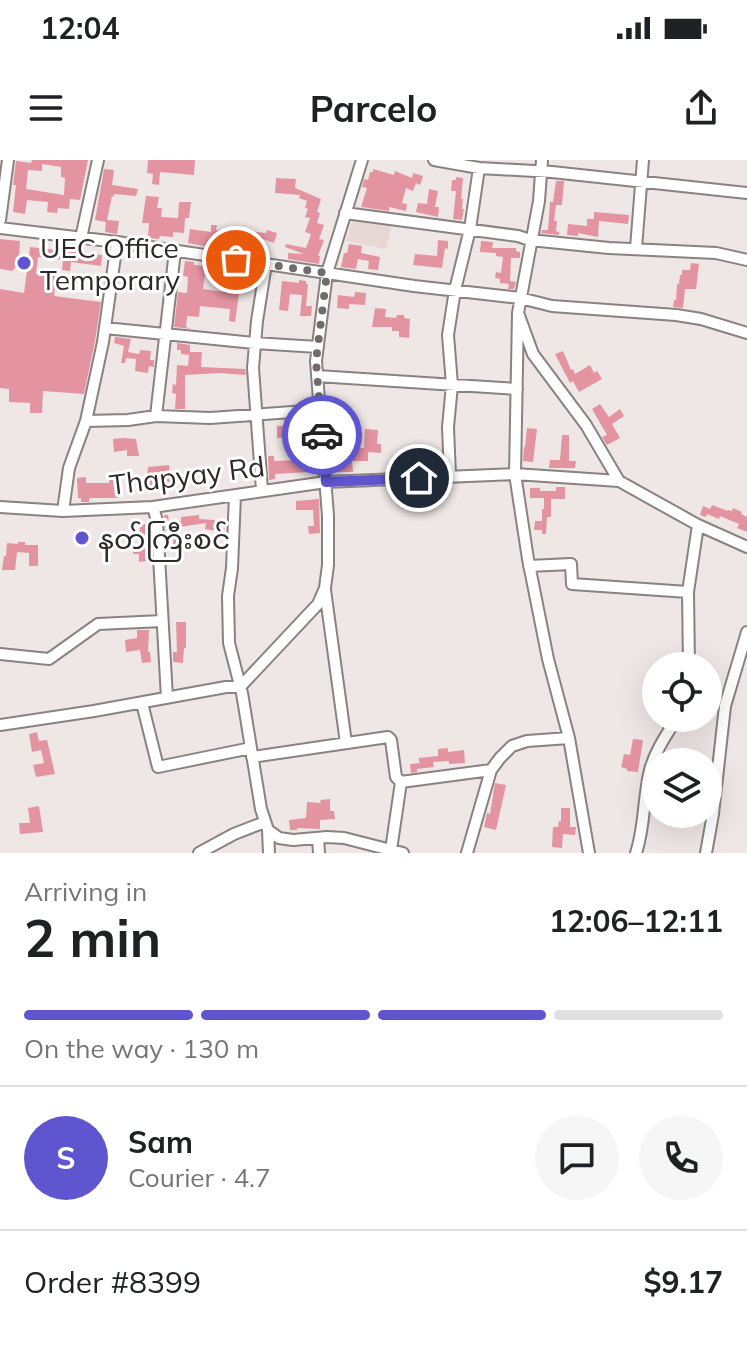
<!DOCTYPE html>
<meta charset="utf-8">
<style>
body{margin:0;font-family:Mulish,"Noto Sans Myanmar",sans-serif;background:#f6f6f6;color:#202124;height:100vh;display:flex;flex-direction:column;font-size:30px;white-space:nowrap}
*{box-sizing:border-box;margin:0}
p{font-size:26px;color:#757577}
.icon{flex:none;width:44px;height:44px;fill:none;stroke:currentColor;stroke-width:2;stroke-linecap:round;stroke-linejoin:round}
.map{position:relative;height:693px;overflow:hidden}
.panel{display:flex;flex-direction:column;background:#fff;flex:1}
.panel>*{flex:none}
.fabs{position:absolute;left:642px;top:492px;display:grid;gap:16px}
.fabs a{display:grid;place-items:center;width:80px;height:80px;border-radius:50%;background:#fff;box-shadow:0 8px 32px #0002;font-size:40px}
.pin{position:absolute;display:grid;place-items:center;width:68px;height:68px;color:#fff;margin:-34px;border:4px solid #fff;border-radius:50%;box-shadow:0 2px 8px #0007}
.courier{position:absolute;display:grid;place-items:center;width:80px;height:80px;margin:-40px;border:6px solid #5f55ce;border-radius:50%;background:#fff;color:#222;box-shadow:0 2px 10px #0007}
.summary em{font-style:normal;font-weight:700}
.summary div{display:flex;flex-direction:column-reverse}
.summary{display:flex;align-items:center;justify-content:space-between;height:136px;padding:0 24px}
h1{font-size:52px;font-weight:700;line-height:60px}
.bar{display:grid;grid-template-columns:repeat(4,1fr);gap:12px 8px;align-content:center;height:96px;padding:0 24px}
.bar i{height:10px;border-radius:6px;background:#e0e0e0}
.bar .selected{background:#5f55ce}
.bar p{grid-column:span 4}
.line{display:flex;align-items:center;gap:20px;padding:0 24px;border-top:2px solid #e0e0e0}
.line div{flex:1}
.round{display:grid;place-items:center;flex:none;width:84px;height:84px;border-radius:42px;background:#f6f6f6}
.status{display:flex;justify-content:space-between;align-items:center;height:56px;padding:0 40px;background:#fff;direction:ltr}
.status svg{height:22px;fill:currentColor}
header{display:flex;justify-content:space-between;align-items:center;height:104px;padding:0 24px;background:#fff;font-size:36px;font-weight:700}
.map>svg:first-child{display:block}
</style>
<div class="status"><b>12:04</b><svg viewBox="0 0 49 12"><path d="M0 12V9h3v3zM5 12V6h3v6zM10 12V3h3v9zM15 12V0h3v12zM26 1h20v11H26zM47 4h2v5h-2z"/></svg></div>
<header><svg class="icon" aria-label="menu" viewBox="0 0 24 24"><path d="M4 6h16M4 12h16M4 18h16"/></svg>Parcelo<svg class="icon" aria-label="share" viewBox="0 0 24 24"><path d="M12 15V3M7 8l5-5 5 5M5 13v7h14v-7"/></svg></header>
<div class="map">
<svg width="747" height="693" viewBox="0 0 747 693">
<rect width="100%" height="100%" fill="#efe7e6"/>
<path fill="#e8d8d5" d="M353,59L392,65L386,89L346,81Z"/>
<path fill="#e494a1" fill-rule="evenodd" d="M32,0H88L80,40L70,39L69,49L58,48L57,53L47,52L48,42L27,40L25,54L13,52L16,25H13L16,1L31,3ZM42,4L61,7V17L65,18L64,35L26,29L28,10L42,11Z
M148,0H195L194,15L160,12L159,25L152,24L153,14L147,13Z
M104,9L114,10L112,25L138,29L136,36L114,34V37L112,36L107,60L119,61L117,74L105,72L106,62L95,60Z
M373,9L394,15L395,11L412,18L413,13L423,16L420,25L416,23L413,31L406,28L402,43L407,44L406,51L389,47V51L361,47L367,28L362,27L364,19L368,20L370,12H373Z
M456,17L463,18L461,39H463L462,49H464L462,60L453,59L456,31H451L452,20H456Z
M276,18L296,19L295,28L321,39L317,52L320,53L317,63L324,65L319,79L324,80L318,96H320L319,104L288,99V93L304,94L285,87L286,84L306,88L311,74L305,72L310,58L305,57L308,49L305,48L307,41L299,38L300,35L275,33Z
M556,21H564L562,45H556L554,61H557L556,71L559,72V75L541,73L542,70H548L550,42H553Z
M429,29L438,31L435,47H439L438,57L416,52L418,43L427,44Z
M146,36L159,37L157,48H162L161,57L178,58L179,42H191L189,58H185L184,73L173,72V77L160,76L159,79L148,78L149,63H142Z
M594,52L629,55L628,64L599,61L598,77L578,73V76L567,75L568,64L587,66V59H594Z
M211,65H217L216,70L226,71L225,85L208,84V87L188,83L190,69L211,72Z
M267,70L277,73L274,83L257,77L256,91L269,92L268,96L248,93V86H246V71L266,73Z
M0,79L20,81L18,109L14,108L13,111L0,109Z
M438,80L448,81V89L445,88L442,108L413,105L415,94L437,96Z
M481,81L493,82L492,88H516V91L520,92V98H511L510,121L516,122L514,129H508L509,124L500,123V119L495,118L496,112L501,113L503,97L496,96V93L480,92Z
M349,84L362,86L361,93L380,97L378,110L368,109L369,101L358,99L356,109L341,107L344,93H347Z
M30,87L77,92V90H83L82,93L102,95L101,106L71,102L70,111L62,110L63,100L38,97L36,114L56,116L54,136L101,142L95,181L84,234L43,231L42,253H30V243L9,242V229L0,228V129L24,133Z
M185,101L194,102V105L206,106L203,129L239,134L235,162L229,161L230,149L200,146L199,157L187,156L186,167L192,169L174,167L178,132L187,133L188,117L183,116Z
M691,103L699,104L696,129H685L683,148L673,147L674,140H676L677,124H679L680,115H682V110H690Z
M299,120L306,121V124H308L306,146H312L311,156H300L302,135L290,134L288,151L279,150L282,121L299,123Z
M355,132L366,133L365,145L349,144V149L337,148L338,135L354,137Z
M375,148L386,149L385,157L396,158L397,155H404V158L410,159L409,178L399,177V171H392V167H372Z
M115,177L131,179L128,192L139,194L140,190L151,191L150,200H154V207L149,206L148,213L135,211L136,199L126,198L125,203H121L124,186L114,183Z
M177,183L190,185V192H202L201,207L245,209L246,215L220,213L185,215V249H175L176,234L172,233L173,224L176,225L177,205L188,206L189,195L181,194V190H177Z
M563,191L571,210L573,209L575,214L590,205L594,213L597,211L602,219L579,232L573,221L570,223L555,194Z
M600,244L609,257L620,249L624,256L612,264L620,278L607,285L602,277L607,275L592,249Z
M292,260V267H308V276L277,278V266H284V261Z
M527,268L537,269L533,302L523,301L524,286L525,287Z
M365,269L378,270L377,284H381V293L368,292V301H352L353,312H337L336,300H343V284H353V287L364,288Z
M562,275H569V301H576L575,308H549L550,300H560Z
M123,278L136,279L139,296H127V290L114,292L113,279Z
M302,287L314,288V297H309V312L275,314V319L269,320L268,296H274V301L302,300Z
M169,305L171,322L152,323V327L146,328L148,307Z
M86,317V323H109V320L115,319L118,338H89V342H81V338H78L77,318Z
M556,327H565V339H551V357H547L546,374H542V370H534L535,361H542V349H544V338H530V328H540V331H556Z
M319,339L320,373L309,374L308,366H314L313,350H296V341Z
M712,345L728,351V350L732,351L733,348L742,352L741,354L747,357V372L737,368L739,364L720,356L719,359L707,354L706,357L700,355L703,346L710,349Z
M164,355H168L169,362L181,361V357L199,355V359L215,360V362L225,363L224,372L205,369L206,363L179,367L178,385H173L174,372L166,371Z
M140,364H149L148,385H145L146,401L139,402V394H133V387H139Z
M18,382H25V385H38V406H29V393L17,392L15,410H2L4,396H6L7,383L18,384Z
M176,462H186V488H184L183,503L173,502V492H177Z
M137,470H149L148,492H150L151,502L142,503L140,490L126,492L125,480L137,478Z
M37,572L39,581L47,580L55,614L36,617L33,605L44,603L41,590L32,592L29,574Z
M633,579L643,580L638,612L627,611V609L621,607L624,594L630,595Z
M448,588V592L464,590L465,603L449,604V601L433,602L434,607L417,609V612L411,613L410,604L421,603L419,602V598L438,596V589Z
M495,623L506,625L496,670L484,667L487,653L490,654Z
M330,639V651H334L335,659L320,660V669L297,668V670H290L289,660L306,658L307,642L321,643L320,640Z
M39,646L43,672L20,674L19,663H30L28,648Z
M561,648H570V667H576L575,675L563,674L562,688L552,687L553,667H558L559,661H561Z"/>
<g fill="none" stroke-linecap="round" stroke-linejoin="round">
<defs>
<path id="minor" d="M434,0L479,8L552,12L747,33
M542,0L539,41L518,153L533,194L586,265L619,321
M345,53L518,76L530,80L609,88L716,93L747,100
M0,60L8,0
M0,68L117,82L414,126L520,138L552,146L676,155L701,159L747,173
M81,78L98,0
M636,88L643,0
M518,153L515,314L528,399L548,499L569,578L589,693
M105,168L254,183L318,187
M317,216L517,229
M156,256L175,91
M86,261L128,260L156,256L210,258L320,250
M450,316L448,267L452,225L448,175L455,130L470,69L479,8
M262,330L253,208L257,161L266,104
M235,335L232,408L228,436L229,483L242,533L261,649L268,670L279,678L293,680L327,677L344,678L403,693
M0,347L63,351L153,347L326,322L515,314L619,321L698,365L747,387
M153,347L157,361L167,538
M63,351L69,308L86,261L103,182L117,82
M529,406L571,404L572,424L688,432
M325,430L346,583
M0,494L49,499L98,464L162,461
M689,506L688,432L698,365
M142,543L158,607L251,588
M0,565L94,551L226,527H240L318,444L325,428L328,405V356L316,201L327,113L362,0
M252,597L388,577L391,580L396,617L401,622L391,690
M401,622L491,610
M268,670L269,693
M318,678L319,693
M199,693L234,674L265,662
M467,693L491,610L500,598L512,586L527,581L569,578
M636,693C645,666 643,638 650,610C655,591 667,574 677,558
M706,693L713,654L725,546L747,472"/>
</defs>
<use href="#minor" stroke="#898281" stroke-width="14"/>
<use href="#minor" stroke="#fff" stroke-width="10"/>
</g>
<g fill="none" stroke-linecap="round" stroke-linejoin="round">
<path stroke="#706c6a" stroke-width="8" stroke-dasharray="0 14.4" d="M236,100L327,113L316,201L322,275"/>
<path stroke="#5f55ce" stroke-width="10" d="M322,275L326,322L419,318"/>
</g>
<g fill="#5f55ce" stroke="#fff" stroke-width="3">
<circle cx="24" cy="103" r="8"/>
<circle cx="82" cy="378" r="8"/>
</g>
<g text-anchor="middle" dominant-baseline="central" stroke-width="6" stroke-linejoin="round" paint-order="stroke">
<g font-size="28" fill="#2c2928" stroke="#fff" text-anchor="start">
<text x="40" y="87">UEC Office<tspan x="40" dy="32">Temporary</tspan></text>
<text x="98" y="378">နတ်ကြီးစင်</text>
</g>
<g font-size="28" fill="#2c2928" stroke="#fff">
<text transform="translate(187 315) rotate(-7)">Thapyay Rd</text>
</g>
</g>
</svg>
<div class="fabs">
<a><svg class="icon" aria-label="locate" viewBox="0 0 24 24"><circle cx="12" cy="12" r="6"/><path d="M12 2v4M12 18v4M2 12h4M18 12h4"/></svg></a>
<a><svg class="icon" aria-label="layers" viewBox="0 0 24 24"><path d="M12 4l9 5-9 5-9-5zM3 14l9 5 9-5"/></svg></a>
</div>
<div class="pin" style="left:236px;top:100px;background:#ea580c"><svg class="icon" aria-label="bag" viewBox="0 0 24 24"><path d="M5 8h14l-1 12H6zM9 8a3 3 0 0 1 6 0"/></svg></div>
<div class="pin" style="left:419px;top:318px;background:#1f2937"><svg class="icon" aria-label="home" viewBox="0 0 24 24"><path d="M3 11l9-7 9 7M6 9v11h12V9"/></svg></div>
<div class="courier" style="left:322px;top:275px"><svg class="icon" aria-label="car" viewBox="0 0 24 24"><path d="M5 17H2v-5l4-1 3-4h7l3 4 3 1v5h-3M9 17h6M6 11h13"/><circle cx="7" cy="17" r="2"/><circle cx="17" cy="17" r="2"/></svg></div>
</div>
<section class="panel">
<div class="summary"><div><h1>2 min</h1><p>Arriving in</p></div><em>12:06–12:11</em></div>
<div class="bar"><i class="selected"></i><i class="selected"></i><i class="selected"></i><i></i><p>On the way · 130 m</p></div>
<div class="line" style="height:144px"><b class="round" style="background:#5f55ce;color:#fff">S</b><div><b>Sam</b><p>Courier · 4.7</p></div><a class="round"><svg class="icon" aria-label="chat" viewBox="0 0 24 24"><path d="M4 5h16v11H9l-5 4z"/></svg></a><a class="round"><svg class="icon" aria-label="phone" viewBox="0 0 24 24"><path d="M5 4h4l2 5-3 2q2 4 5 5l2-3 5 2v4C11 20 4 13 5 4z"/></svg></a></div>
<div class="line" style="height:104px"><div>Order #8399</div><b>$9.17</b></div>
</section>
